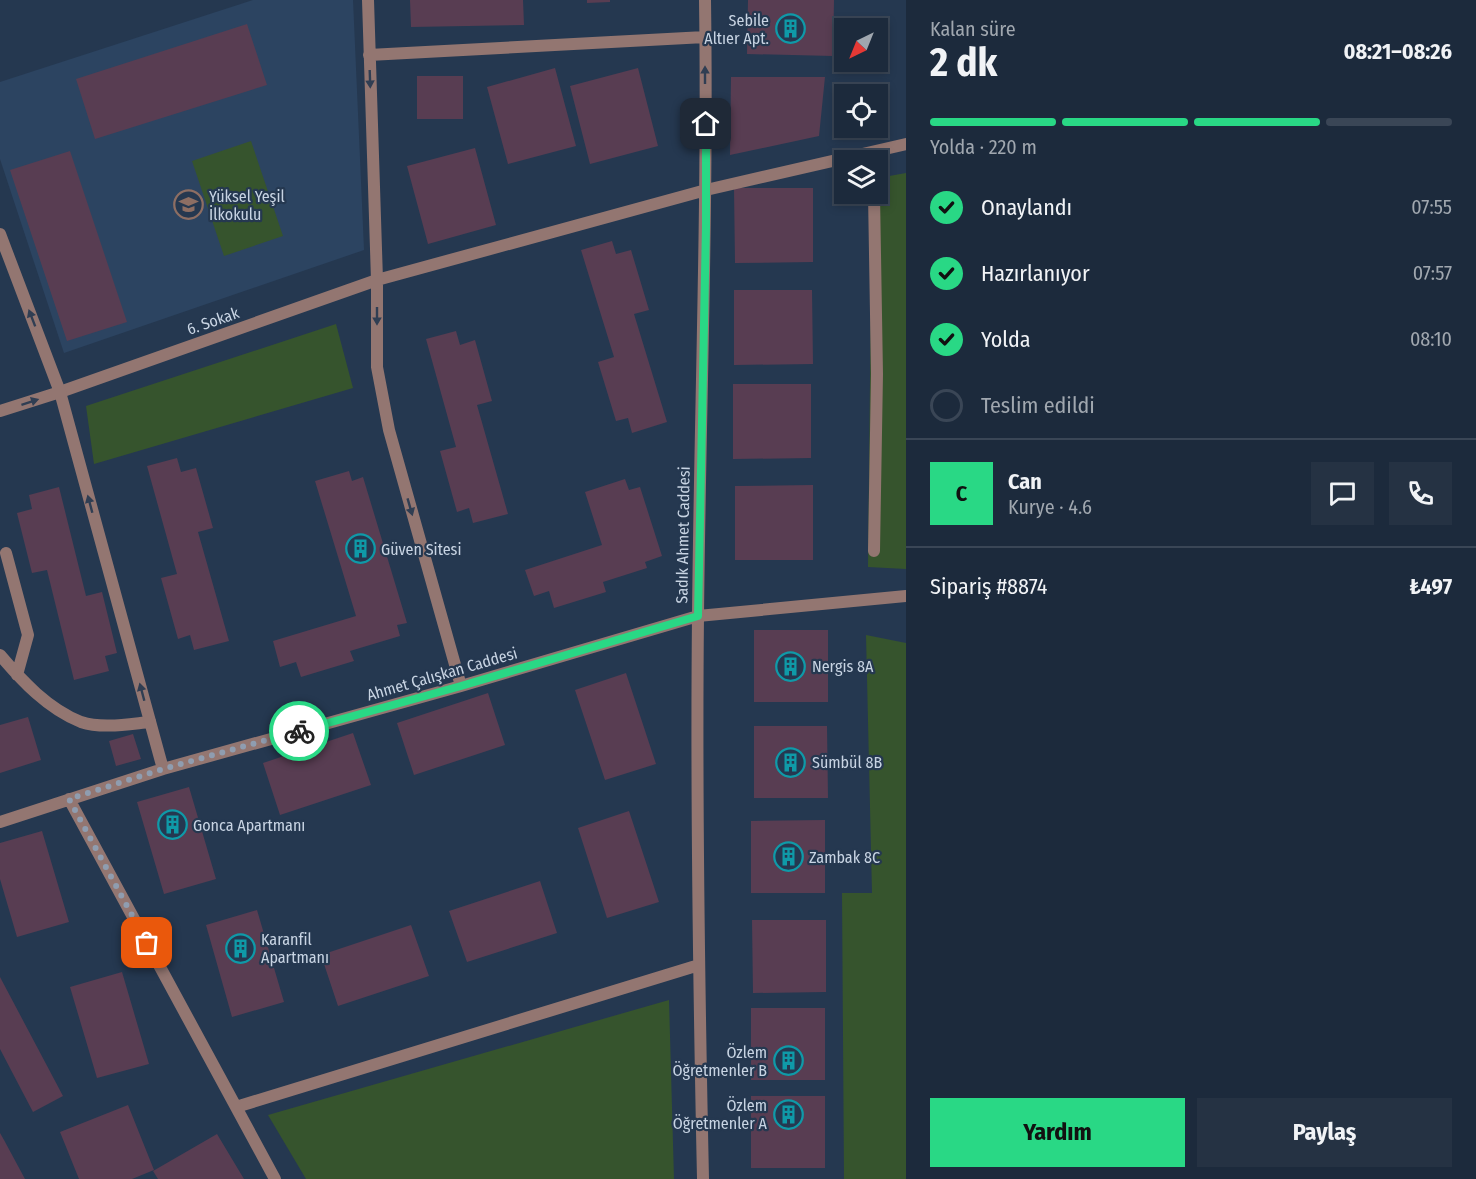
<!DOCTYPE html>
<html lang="tr">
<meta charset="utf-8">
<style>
body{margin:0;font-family:"Fira Sans Condensed",sans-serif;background:#253243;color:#f1f3f6;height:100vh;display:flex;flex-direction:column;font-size:22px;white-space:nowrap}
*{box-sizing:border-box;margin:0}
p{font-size:20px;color:#a0a7af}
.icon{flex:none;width:33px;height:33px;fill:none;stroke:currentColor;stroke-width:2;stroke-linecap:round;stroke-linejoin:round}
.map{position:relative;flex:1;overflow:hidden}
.side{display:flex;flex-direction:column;background:#1c2a3c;width:570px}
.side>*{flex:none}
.needle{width:39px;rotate:223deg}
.tools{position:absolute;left:834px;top:18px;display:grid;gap:12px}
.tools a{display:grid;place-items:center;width:54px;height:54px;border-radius:0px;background:#1c2a3c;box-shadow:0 3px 9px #0003,0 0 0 2px #3a4656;font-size:30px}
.pin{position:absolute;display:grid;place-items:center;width:51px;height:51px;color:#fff;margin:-26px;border-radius:12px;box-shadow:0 3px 9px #0006}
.courier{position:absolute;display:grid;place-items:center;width:60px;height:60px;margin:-30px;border:4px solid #29d885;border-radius:50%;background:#fff;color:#222;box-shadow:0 2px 8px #0007}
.headline em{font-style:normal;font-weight:700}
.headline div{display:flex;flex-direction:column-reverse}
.headline{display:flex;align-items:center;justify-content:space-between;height:102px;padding:0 24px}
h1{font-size:39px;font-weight:700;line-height:45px}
.bar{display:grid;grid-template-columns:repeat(4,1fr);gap:9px 6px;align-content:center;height:72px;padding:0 24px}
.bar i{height:8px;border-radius:4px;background:#3a4656}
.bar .current{background:#29d885}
.bar p{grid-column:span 4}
.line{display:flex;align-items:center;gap:15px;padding:0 24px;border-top:2px solid #3a4656}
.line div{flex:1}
.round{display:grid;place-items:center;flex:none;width:63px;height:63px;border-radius:0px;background:#253243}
ol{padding:0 24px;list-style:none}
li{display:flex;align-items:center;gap:18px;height:66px}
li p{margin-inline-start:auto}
li .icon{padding:6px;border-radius:50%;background:#29d885;color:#111;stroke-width:4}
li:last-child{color:#a0a7af}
li i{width:33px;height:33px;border:3px solid #3a4656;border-radius:50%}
.button{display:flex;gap:12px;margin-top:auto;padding:12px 24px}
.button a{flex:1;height:69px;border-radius:0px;background:#29d885;color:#111;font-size:24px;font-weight:700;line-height:69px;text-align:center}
.button a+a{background:#253243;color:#f1f3f6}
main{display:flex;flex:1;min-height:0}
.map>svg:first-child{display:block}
</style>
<main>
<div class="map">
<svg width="906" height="1179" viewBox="0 0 906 1179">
<rect width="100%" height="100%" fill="#253850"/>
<path fill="#2c4461" d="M253,0H353L364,250L64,353L0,159V82Z"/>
<path fill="#36542d" d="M251,141L283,236L224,256L192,161Z
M906,173V569L868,567L872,194H878V178Z
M336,324L353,388L94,464L86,406Z
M866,635L906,643V1179H844L842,893H872Z
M669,1000L674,1179H306L268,1115Z"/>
<path fill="#583d52" d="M410,0H523L524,25L411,27Z
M587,0H610V2L587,3Z
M748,0H834L833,56L747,54Z
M247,24L267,85L95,139L76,79Z
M555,68L576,146L508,164L487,87Z
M638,68L658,146L590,164L570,86Z
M417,76H463V119H417Z
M731,77H825L819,136L730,155Z
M475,148L496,225L428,244L407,166Z
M70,151L127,322L67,341L10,170Z
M734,188H813V262L735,263Z
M612,241L616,254L631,250L649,310L634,314L667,422L632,433L628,418L616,421L598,362L614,357L581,250Z
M734,290H812L813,364L734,365Z
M456,331L460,345L475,340L492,401L477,405L508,514L473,523L469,508L457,512L440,451L456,447L426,339Z
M733,384H811V458L733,459Z
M177,458L181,472L196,468L213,528L198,532L229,641L194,650L190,635L178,639L161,578L177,574L147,466Z
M349,471L352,481L363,477L407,623L397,625L400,636L350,651L354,661L301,677L296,662L280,667L273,641L356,616L315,481Z
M625,479L629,490L640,487L662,556L645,562L647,568L603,582L606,592L554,608L549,591L534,596L525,570L602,545L585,492Z
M813,485V560H735V486Z
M59,487L86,596L102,592L117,653L105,656L109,671L74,680L47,570L32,573L17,513L32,509L29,495Z
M754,630H828V702H754Z
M626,673L656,764L605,780L575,690Z
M488,693L505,745L414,775L397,723Z
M28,717L41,760L0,773V725Z
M754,726H827L828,798H754Z
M353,733L371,785L280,815L263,763Z
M133,734L141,759L116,766L109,741Z
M189,787L216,879L164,894L137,802Z
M629,811L659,902L607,918L578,828Z
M825,820V893H751V821Z
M42,831L69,922L17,937L0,879V843Z
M540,881L557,933L467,962L449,911Z
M257,910L284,1002L232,1017L206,925Z
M752,920H826V992L753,993Z
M411,925L429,976L338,1006L321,955Z
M122,972L149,1064L97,1078L70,987Z
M0,977L63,1096L33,1112L0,1049Z
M751,1008H825V1080H751Z
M751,1096H825V1168H751Z
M128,1105L154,1170L132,1179H79L60,1132Z
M0,1133L4,1140L25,1179H0Z
M217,1134L244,1179H158L153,1171Z"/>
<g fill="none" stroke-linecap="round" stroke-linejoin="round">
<path stroke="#937671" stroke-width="12" d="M874,551L877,374L874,194
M6,553L28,635L17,675
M0,655C22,681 48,709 81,722C102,729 129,724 150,722"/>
<path stroke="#937671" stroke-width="12" d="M60,392L377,280"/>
<path stroke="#937671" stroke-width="12" d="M368,0L377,280V367L389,430L461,686
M369,55L705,37
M0,234L60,392L163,769
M377,280L706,190L906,144
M0,411L60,392
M69,799L275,1179
M0,822L163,769L461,686L698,616L906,596
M236,1107L699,965
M703,1179C699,991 696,804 698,616C700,411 708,206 705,0"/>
</g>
<defs><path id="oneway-solid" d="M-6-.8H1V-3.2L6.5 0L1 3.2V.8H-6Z" transform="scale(1.5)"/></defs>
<g fill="#303e53">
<use href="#oneway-solid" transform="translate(705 75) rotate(-90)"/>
<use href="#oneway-solid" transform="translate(370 79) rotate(88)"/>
<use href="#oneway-solid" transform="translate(377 316) rotate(90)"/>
<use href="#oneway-solid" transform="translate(32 318) rotate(-111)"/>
<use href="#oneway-solid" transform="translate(30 402) rotate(-18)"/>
<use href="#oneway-solid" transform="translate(90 504) rotate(-105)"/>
<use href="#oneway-solid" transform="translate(410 507) rotate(74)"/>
<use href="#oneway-solid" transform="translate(142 692) rotate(-105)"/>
</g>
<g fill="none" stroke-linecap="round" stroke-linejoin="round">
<path stroke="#8f9db0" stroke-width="6" stroke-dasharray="0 10.8" d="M147,943L69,799L163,769L299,731"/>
<path stroke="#29d885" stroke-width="8" d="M299,731L461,686L698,616L706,227V124"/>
</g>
<defs>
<symbol id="building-ring" viewBox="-11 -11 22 22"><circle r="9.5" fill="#253850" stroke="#0f9aa8" stroke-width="1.5"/><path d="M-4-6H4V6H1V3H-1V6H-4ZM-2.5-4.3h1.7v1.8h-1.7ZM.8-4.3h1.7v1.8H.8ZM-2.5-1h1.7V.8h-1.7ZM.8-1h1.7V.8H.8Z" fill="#0f9aa8"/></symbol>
<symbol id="school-ring" viewBox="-11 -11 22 22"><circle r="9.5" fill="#253850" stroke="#8d6e63" stroke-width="1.5"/><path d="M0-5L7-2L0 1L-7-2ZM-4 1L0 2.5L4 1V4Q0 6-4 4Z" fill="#8d6e63"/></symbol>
</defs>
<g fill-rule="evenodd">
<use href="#building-ring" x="774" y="12" width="33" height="33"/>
<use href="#school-ring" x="172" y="188" width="33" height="33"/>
<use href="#building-ring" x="344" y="532" width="33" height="33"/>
<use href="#building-ring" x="774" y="650" width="33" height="33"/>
<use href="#building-ring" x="774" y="746" width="33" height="33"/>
<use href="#building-ring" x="156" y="808" width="33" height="33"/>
<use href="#building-ring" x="772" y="840" width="33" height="33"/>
<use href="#building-ring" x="224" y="932" width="33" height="33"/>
<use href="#building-ring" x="772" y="1044" width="33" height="33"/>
<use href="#building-ring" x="772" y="1098" width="33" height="33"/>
</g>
<g text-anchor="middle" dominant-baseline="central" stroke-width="4.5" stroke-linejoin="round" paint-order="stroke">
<g font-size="16" fill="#c8d4e3" stroke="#253850" text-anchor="start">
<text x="769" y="20" text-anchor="end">Sebile<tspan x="769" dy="18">Altıer Apt.</tspan></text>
<text x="209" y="196">Yüksel Yeşil<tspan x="209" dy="18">İlkokulu</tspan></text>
<text x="381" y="549">Güven Sitesi</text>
<text x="812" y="666">Nergis 8A</text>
<text x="812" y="762">Sümbül 8B</text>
<text x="193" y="825">Gonca Apartmanı</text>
<text x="809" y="857">Zambak 8C</text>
<text x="261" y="939">Karanfil<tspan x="261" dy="18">Apartmanı</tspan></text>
<text x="767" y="1052" text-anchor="end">Özlem<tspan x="767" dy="18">Öğretmenler B</tspan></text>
<text x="767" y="1105" text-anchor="end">Özlem<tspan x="767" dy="18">Öğretmenler A</tspan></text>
</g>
<g font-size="16" fill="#c8d4e3" stroke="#253850">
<text transform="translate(213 321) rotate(-19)">6. Sokak</text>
<text transform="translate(683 535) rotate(-89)">Sadık Ahmet Caddesi</text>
<text transform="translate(442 674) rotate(-16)">Ahmet Çalışkan Caddesi</text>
</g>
</g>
</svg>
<div class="tools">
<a><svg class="needle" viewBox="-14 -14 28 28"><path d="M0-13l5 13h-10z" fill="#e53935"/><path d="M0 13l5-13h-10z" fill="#a0a7af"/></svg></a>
<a><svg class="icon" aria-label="locate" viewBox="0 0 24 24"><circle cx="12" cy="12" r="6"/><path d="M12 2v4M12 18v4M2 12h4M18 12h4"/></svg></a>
<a><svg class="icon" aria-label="layers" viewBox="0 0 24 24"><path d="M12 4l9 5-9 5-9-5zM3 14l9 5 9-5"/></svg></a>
</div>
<div class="pin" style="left:147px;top:943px;background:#ea580c"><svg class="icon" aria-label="bag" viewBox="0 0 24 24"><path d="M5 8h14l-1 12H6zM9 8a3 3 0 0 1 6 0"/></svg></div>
<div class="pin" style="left:706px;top:124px;background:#1f2937"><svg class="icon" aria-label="home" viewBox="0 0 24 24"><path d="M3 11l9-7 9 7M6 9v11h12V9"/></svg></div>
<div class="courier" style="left:299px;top:731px"><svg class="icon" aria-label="bike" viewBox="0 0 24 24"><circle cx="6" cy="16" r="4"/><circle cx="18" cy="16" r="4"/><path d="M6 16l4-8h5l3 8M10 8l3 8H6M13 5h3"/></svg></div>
</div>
<section class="side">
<div class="headline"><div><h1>2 dk</h1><p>Kalan süre</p></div><em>08:21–08:26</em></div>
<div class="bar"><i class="current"></i><i class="current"></i><i class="current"></i><i></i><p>Yolda · 220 m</p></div>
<ol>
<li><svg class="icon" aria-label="check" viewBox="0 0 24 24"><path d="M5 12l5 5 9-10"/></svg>Onaylandı<p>07:55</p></li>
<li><svg class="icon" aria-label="check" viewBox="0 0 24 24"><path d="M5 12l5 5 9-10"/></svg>Hazırlanıyor<p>07:57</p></li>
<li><svg class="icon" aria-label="check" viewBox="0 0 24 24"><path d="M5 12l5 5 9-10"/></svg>Yolda<p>08:10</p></li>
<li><i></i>Teslim edildi</li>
</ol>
<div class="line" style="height:108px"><b class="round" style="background:#29d885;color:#111">C</b><div><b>Can</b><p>Kurye · 4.6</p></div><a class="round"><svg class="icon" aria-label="chat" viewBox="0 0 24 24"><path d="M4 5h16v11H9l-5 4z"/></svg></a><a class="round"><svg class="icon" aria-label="phone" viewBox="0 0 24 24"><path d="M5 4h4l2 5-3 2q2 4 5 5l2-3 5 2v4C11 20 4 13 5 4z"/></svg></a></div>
<div class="line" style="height:78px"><div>Sipariş #8874</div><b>₺497</b></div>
<div class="button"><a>Yardım</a><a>Paylaş</a></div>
</section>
</main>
